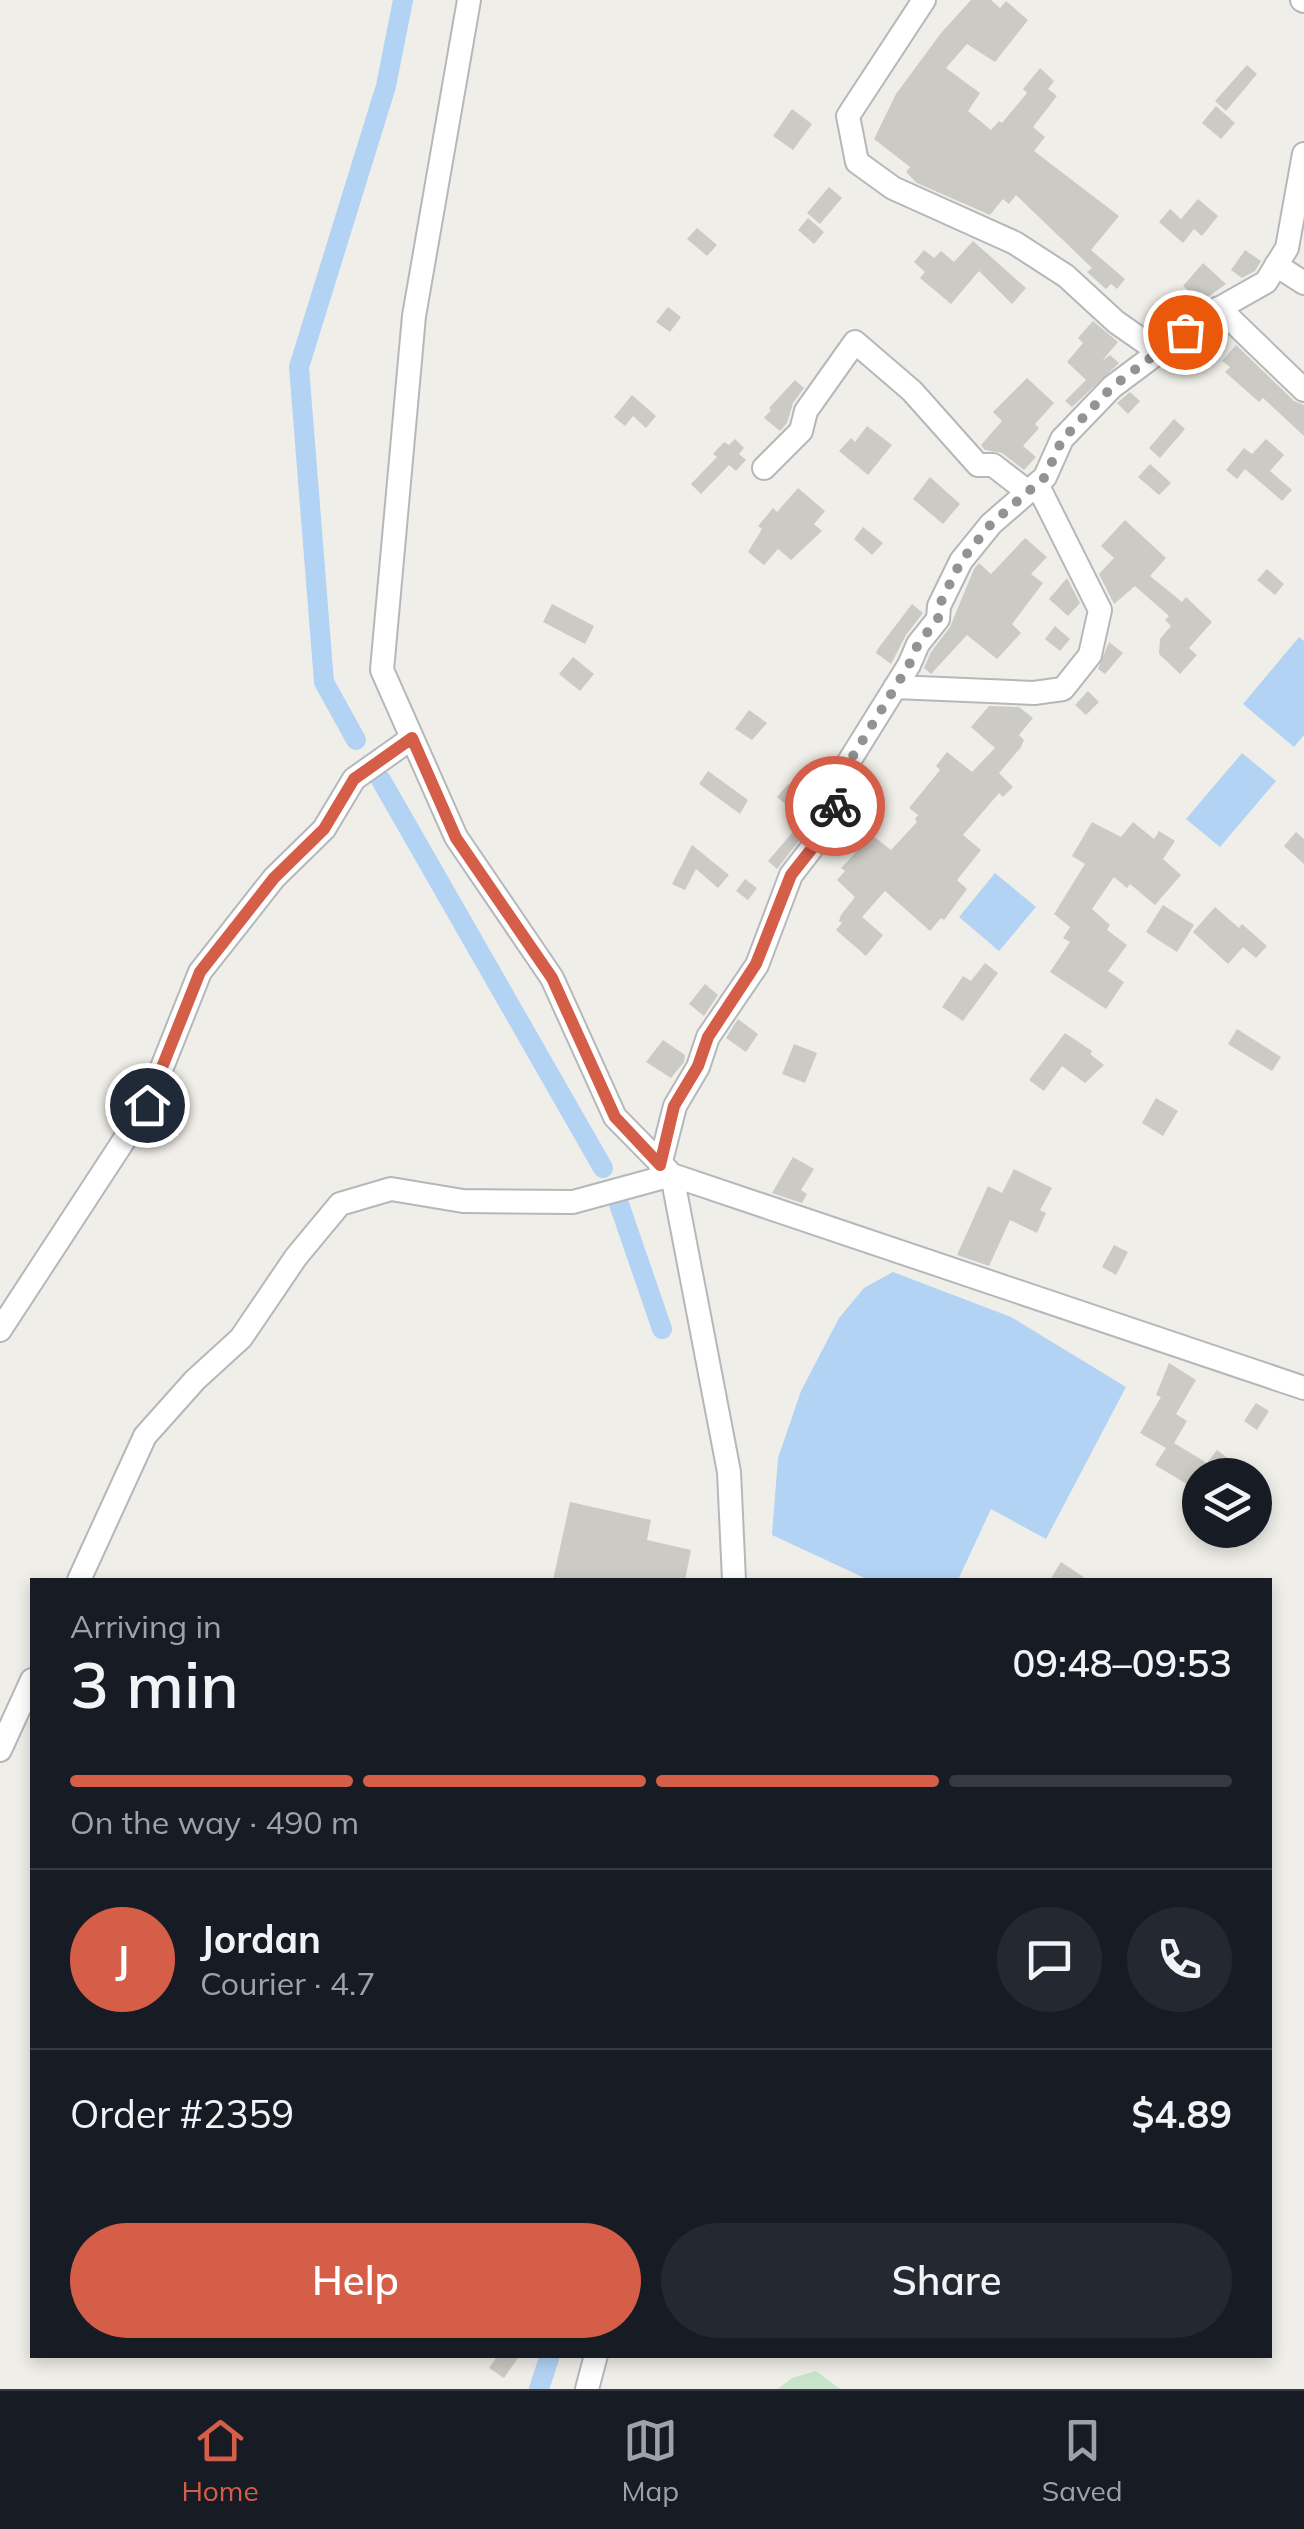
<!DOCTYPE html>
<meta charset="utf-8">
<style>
body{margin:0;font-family:Mulish,sans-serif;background:#242831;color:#f1f3f6;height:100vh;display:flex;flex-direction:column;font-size:38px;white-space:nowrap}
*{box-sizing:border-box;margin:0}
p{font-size:32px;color:#9ea1a6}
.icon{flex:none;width:55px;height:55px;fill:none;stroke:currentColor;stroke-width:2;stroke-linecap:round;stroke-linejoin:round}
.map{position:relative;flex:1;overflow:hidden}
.panel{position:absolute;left:30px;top:1578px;width:1242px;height:780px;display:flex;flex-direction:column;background:#171b24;border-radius:0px;box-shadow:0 5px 15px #0003}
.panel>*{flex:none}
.fabs{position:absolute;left:1182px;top:1458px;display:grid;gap:20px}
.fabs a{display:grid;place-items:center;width:90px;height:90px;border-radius:50%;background:#171b24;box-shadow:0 5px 15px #0003;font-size:50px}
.pin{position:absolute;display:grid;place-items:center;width:85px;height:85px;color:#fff;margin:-42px;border:5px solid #fff;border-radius:50%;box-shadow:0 2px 10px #0007}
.courier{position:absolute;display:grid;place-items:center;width:100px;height:100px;margin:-50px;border:8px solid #d55e49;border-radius:50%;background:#fff;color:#222;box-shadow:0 2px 12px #0007}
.summary em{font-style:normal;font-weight:600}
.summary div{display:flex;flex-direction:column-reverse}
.summary{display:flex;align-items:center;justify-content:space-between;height:170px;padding:0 40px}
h1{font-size:65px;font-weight:600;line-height:75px}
.bar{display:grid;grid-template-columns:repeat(4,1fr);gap:15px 10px;align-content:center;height:120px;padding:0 40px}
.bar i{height:12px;border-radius:8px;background:#363941}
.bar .active{background:#d55e49}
.bar p{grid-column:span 4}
.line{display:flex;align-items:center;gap:25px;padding:0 40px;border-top:2px solid #363941}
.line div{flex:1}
.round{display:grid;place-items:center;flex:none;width:105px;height:105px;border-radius:52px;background:#242831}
.cta{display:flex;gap:20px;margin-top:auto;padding:20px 40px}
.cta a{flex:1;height:115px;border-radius:60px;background:#d55e49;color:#fff;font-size:40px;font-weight:600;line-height:115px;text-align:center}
.cta a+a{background:#242831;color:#f1f3f6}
.tab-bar{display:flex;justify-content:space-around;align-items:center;height:140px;border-top:2px solid #363941;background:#171b24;font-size:28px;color:#9ea1a6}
.tab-bar a{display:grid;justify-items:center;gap:5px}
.tab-bar .active{color:#d55e49}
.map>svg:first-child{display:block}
</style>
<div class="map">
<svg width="1304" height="2389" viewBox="0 0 1304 2389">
<rect width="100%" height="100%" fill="#f0eee8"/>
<path fill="#c8e4ca" d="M816,2371L840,2389H778L792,2378Z"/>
<path fill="#b3d3f5" d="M1299,637L1304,641V735L1294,747L1243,704Z
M1242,753L1276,781L1220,847L1186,819Z
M995,873L1036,907L999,951L959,917Z
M893,1272L1011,1317L1126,1387L1046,1539L991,1509L958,1580H869L772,1535L778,1458L801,1391L839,1318L864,1288Z"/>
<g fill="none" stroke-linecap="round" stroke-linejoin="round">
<path stroke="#b3d3f5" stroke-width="20" d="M356,740L324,682L299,367L386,86L403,0
M381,780L603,1168
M619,1204L662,1329
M539,2389L550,2355"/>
</g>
<path fill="#cbcac5" d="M971,0H991L1000,8L1006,1L1028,20L995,62L967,44L946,68L980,93L968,111L991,130L999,121L1002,123L1027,93L1023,89L1040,68L1054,81L1048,89L1057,96L1033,127L1045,137L1034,151L1119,216L1091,250L1125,279L1117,289L1111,284L1106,289L1087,272L1092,268L1016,195L1009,204L1003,199L990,215L917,183L906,172L910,167L874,139L896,94L941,33Z
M1247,65L1257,74L1226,111L1215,101Z
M1216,106L1235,123L1221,139L1202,123Z
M792,109L812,124L793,150L773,136Z
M829,187L842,198L820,224L807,213Z
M1198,199L1218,216L1202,236L1194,229L1183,243L1159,222L1170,209L1181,219Z
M808,218L824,232L814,244L798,230Z
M697,228L717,245L707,256L687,239Z
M973,241L1026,288L1012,304L979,271L951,304L920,278L925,272L914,262L924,250L934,258L941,251L954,262Z
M1245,250L1261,261L1255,271L1242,278L1231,270Z
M1203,263L1226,284L1183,315L1198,298L1183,286Z
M668,307L681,317L670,332L656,322Z
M1093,321L1118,342L1102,361L1110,355L1119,363L1072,407L1065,401L1086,380L1067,362L1083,343L1078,338Z
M1236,345L1294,401L1304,405V436L1263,398L1259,402L1225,372L1230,367L1222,361Z
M1027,378L1054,403L1035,424L1039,428L1023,446L1036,457L1024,470L1002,453L985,450L981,445L1002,421L993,412Z
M795,380L804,388L793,403L787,423L780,431L764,418L771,410L769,408Z
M1130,392L1140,401L1128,414L1117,403Z
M632,395L656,416L646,428L633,416L625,426L614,417Z
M1174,419L1185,429L1160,458L1149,448Z
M867,426L892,445L868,475L839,451L851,438L855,442Z
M735,439L744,448L739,454L746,460L736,471L729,465L701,494L691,484L717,457L713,454L724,442L729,445Z
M1266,439L1284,455L1270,471L1292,490L1282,501L1245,469L1237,479L1226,470L1244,448L1252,454Z
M1150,464L1171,483L1159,495L1138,477Z
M930,477L960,504L943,524L913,499Z
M798,488L825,511L814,524L822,531L791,560L778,549L764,565L748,552L762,529L758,526L773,508L777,512Z
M1125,520L1166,558L1150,576L1182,602L1186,597L1212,622L1189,648L1197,655L1180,674L1159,654L1160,639L1171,626L1165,620L1169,616L1135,586L1114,604L1099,574L1114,558L1101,546Z
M863,527L883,543L872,555L854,539Z
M1025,538L1047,557L1031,574L1043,583L1012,624L1021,633L997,659L967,635L931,674L924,668L931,652L950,627L974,569L979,563L991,574Z
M1267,569L1284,584L1275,595L1257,580Z
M1067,578L1080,603L1068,616L1049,599Z
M552,604L594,626L585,644L543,622Z
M912,604L923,613L906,635L891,664L876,653L877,650Z
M1055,626L1070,639L1060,651L1045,639Z
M1109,642L1123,653L1105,674L1098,669Z
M573,657L594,674L580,691L559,674Z
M1088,691L1099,702L1086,715L1075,705Z
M989,706L1019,707L1033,718L1019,735L1024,740L1021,747L999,773L1013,787L1003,797L999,793L963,835L981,850L957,880L967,889L944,920L941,918L930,931L885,891L862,917L883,935L866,956L836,930L842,923L839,921L841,915L855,897L837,880L845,871L841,868L872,835L891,850L917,822L915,819L918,815L909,808L940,770L936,766L947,752L972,772L995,748L971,727Z
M749,710L767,723L752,740L735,729Z
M708,771L748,800L740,814L699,784Z
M788,784L804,798L793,811L777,797Z
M804,812L814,821L777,869L768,861L798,826L795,824Z
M1092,822L1121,837L1133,822L1154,839L1159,831L1175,841L1163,859L1181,875L1155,905L1130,884L1127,888L1114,877L1092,909L1110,925L1107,930L1127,945L1108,971L1124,982L1106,1009L1050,972L1070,942L1063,938L1070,927L1054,914L1085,864L1072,856Z
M1296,832L1304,839V864L1284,846Z
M692,845L729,875L718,888L696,869L685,890L672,884Z
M745,879L757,888L748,900L736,891Z
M1163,905L1194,925L1177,952L1146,932Z
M1215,907L1239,928L1242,924L1267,946L1256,958L1243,947L1228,964L1193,932Z
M985,963L998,973L963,1021L942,1007L963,976L971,981Z
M705,984L718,995L704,1016L689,1004Z
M738,1019L758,1034L746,1052L726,1038Z
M1237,1029L1281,1057L1272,1071L1228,1044Z
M1065,1033L1092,1051L1090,1054L1104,1065L1085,1083L1062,1066L1044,1091L1029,1080Z
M663,1040L685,1055L684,1062L671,1078L646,1062Z
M794,1044L817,1053L805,1083L782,1074Z
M1156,1098L1178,1111L1163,1136L1142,1123Z
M793,1157L814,1169L801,1190L807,1194L802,1203L772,1193Z
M1014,1169L1052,1188L1040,1210L1046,1213L1037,1233L1010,1220L989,1266L957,1255L988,1186L1002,1193Z
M1114,1245L1128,1252L1116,1275L1102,1267Z
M1169,1363L1196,1380L1176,1414L1187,1421L1174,1443L1207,1463L1217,1450L1233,1462L1224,1473L1227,1475H1200V1492L1155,1465L1166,1448L1140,1433L1161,1397L1156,1395Z
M1256,1403L1269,1411L1257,1430L1244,1421Z
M570,1502L651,1520L647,1540L691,1550L685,1580H553Z
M1061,1562L1088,1580H1050Z
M498,2355H520L504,2378L489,2368Z"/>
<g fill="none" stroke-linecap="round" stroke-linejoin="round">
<defs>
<path id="street" d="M469,0L414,316L382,670L456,837L552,978L615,1117L672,1175L729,1472L734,1580
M924,0L848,116L857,162L893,188L1015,243L1066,276L1116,322L1159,352
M1302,0L1304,1
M1276,265L1304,283
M1219,308L1304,390
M764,468L801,431L806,411L855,342L912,391L978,465H993L1028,492
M895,687L1034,693L1063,689L1090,655L1100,610L1037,484
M660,1165L675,1106L698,1067L708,1037L757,965L791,875L828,827L848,763L909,665L918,644L938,619L939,606L961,561L991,524L1045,477L1062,439L1112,387L1211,313L1266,282L1287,248L1304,154
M0,1330L147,1105L200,972L274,878L324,829L354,779L412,738
M79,1580L145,1436L195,1380L241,1338L296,1257L340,1204L391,1189L463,1201L573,1202L672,1175L1304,1388
M0,1750L32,1680
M587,2389L596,2355"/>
</defs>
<use href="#street" stroke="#b5b7bb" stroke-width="26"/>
<use href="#street" stroke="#fff" stroke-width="22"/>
</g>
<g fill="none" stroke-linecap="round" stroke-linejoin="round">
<path stroke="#929394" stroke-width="10" stroke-dasharray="0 18" d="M835,806L848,764L909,665L918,644L938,619L939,606L961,561L991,524L1045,477L1062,440L1112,387L1185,332"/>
<path stroke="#d55e49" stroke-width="12" d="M147,1105L200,972L274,878L324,829L354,779L412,738L456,838L552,978L615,1117L660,1165L674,1106L698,1066L708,1037L756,964L791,875L828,828L835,806"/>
</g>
</svg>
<div class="fabs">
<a><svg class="icon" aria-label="layers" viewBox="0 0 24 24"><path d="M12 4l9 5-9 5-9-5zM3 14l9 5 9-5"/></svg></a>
</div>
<div class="pin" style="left:1185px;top:332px;background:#ea580c"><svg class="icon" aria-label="bag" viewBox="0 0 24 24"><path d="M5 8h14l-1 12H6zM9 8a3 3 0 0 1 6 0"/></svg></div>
<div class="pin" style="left:147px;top:1105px;background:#1f2937"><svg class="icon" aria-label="home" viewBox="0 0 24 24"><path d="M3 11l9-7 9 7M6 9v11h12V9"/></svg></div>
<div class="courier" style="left:835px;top:806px"><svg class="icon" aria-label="bike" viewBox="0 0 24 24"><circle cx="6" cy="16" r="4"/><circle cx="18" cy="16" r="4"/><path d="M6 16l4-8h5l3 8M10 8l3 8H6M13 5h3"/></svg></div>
<section class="panel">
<div class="summary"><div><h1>3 min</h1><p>Arriving in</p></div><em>09:48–09:53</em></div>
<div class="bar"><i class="active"></i><i class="active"></i><i class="active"></i><i></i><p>On the way · 490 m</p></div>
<div class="line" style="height:180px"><b class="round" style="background:#d55e49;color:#fff">J</b><div><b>Jordan</b><p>Courier · 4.7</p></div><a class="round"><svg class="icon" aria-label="chat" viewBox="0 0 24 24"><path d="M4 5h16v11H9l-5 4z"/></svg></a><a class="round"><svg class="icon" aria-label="phone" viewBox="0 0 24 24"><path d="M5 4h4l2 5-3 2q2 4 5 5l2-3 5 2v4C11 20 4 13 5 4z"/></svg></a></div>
<div class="line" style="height:130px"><div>Order #2359</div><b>$4.89</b></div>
<div class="cta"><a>Help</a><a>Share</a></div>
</section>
</div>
<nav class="tab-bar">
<a class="active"><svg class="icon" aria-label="home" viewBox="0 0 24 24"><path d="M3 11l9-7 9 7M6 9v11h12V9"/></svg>Home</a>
<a><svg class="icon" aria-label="map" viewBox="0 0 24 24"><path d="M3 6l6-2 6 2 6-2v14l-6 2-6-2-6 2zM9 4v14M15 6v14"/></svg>Map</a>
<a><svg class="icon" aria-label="saved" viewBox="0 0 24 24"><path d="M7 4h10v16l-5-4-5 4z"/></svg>Saved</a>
</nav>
